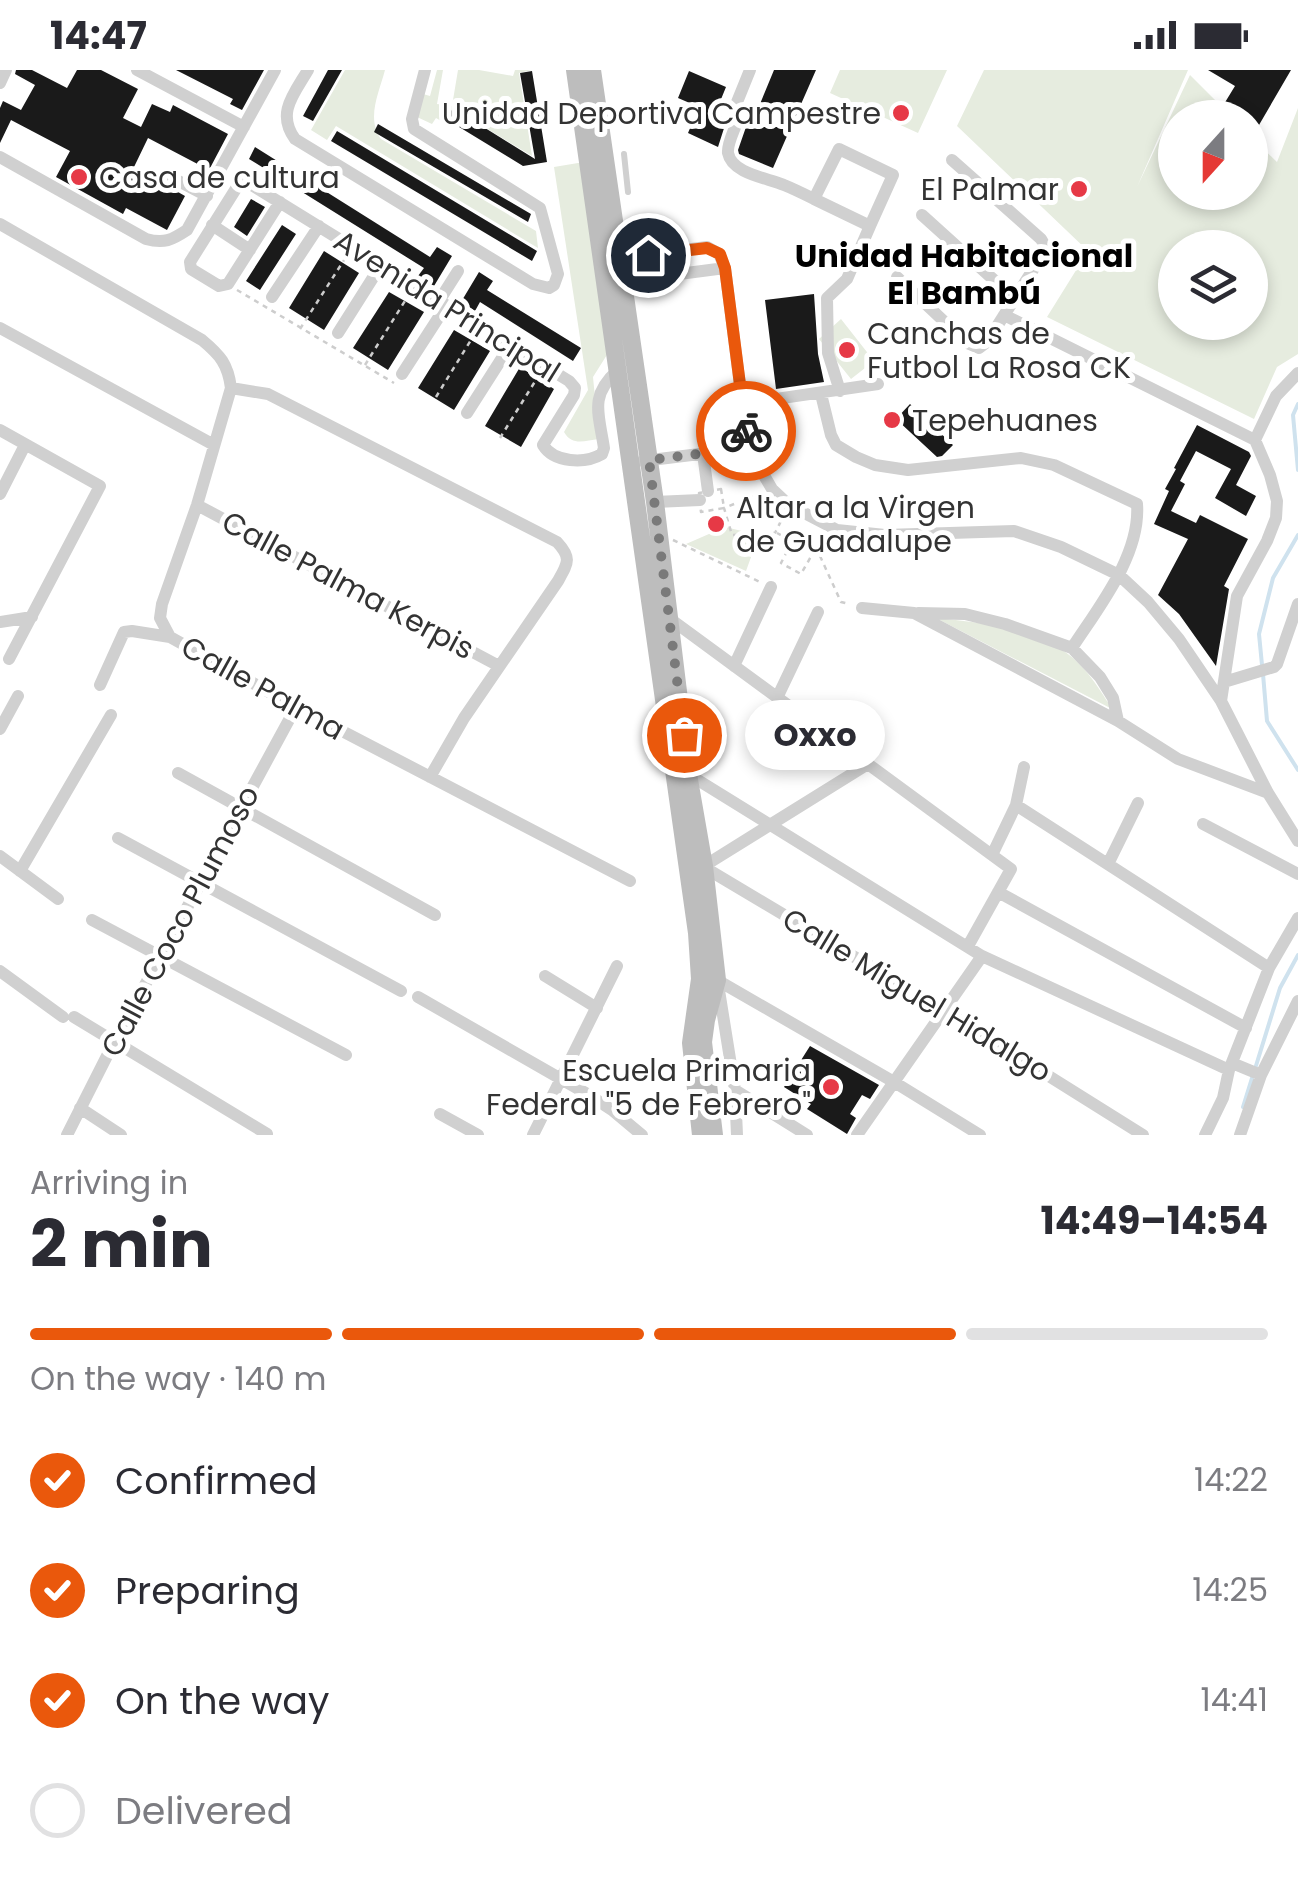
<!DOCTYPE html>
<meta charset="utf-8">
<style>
body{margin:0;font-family:Poppins,sans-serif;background:#f2f2f3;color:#2b2b33;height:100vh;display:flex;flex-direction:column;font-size:38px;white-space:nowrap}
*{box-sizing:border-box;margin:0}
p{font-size:32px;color:#7c7c81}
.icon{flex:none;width:55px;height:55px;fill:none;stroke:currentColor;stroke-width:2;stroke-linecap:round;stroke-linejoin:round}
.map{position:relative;height:1065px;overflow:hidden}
.panel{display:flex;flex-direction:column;background:#fff;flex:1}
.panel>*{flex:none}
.needle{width:65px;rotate:201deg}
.tools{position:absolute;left:1158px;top:30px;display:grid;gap:20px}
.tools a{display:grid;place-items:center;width:110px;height:110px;border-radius:50%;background:#fff;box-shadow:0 5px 15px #0003;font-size:50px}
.pin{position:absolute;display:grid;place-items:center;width:85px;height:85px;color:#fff;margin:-42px;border:5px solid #fff;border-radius:50%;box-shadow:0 2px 10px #0007}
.courier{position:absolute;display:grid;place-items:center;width:100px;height:100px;margin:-50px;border:8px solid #ea580c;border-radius:50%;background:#fff;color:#222;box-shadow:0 2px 12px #0007}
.bubble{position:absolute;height:70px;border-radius:35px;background:#fff;box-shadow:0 5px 15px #0003;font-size:32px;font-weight:700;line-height:70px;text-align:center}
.summary em{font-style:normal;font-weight:700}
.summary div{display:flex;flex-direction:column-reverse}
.summary{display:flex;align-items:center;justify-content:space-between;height:170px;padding:0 30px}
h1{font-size:65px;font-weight:700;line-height:75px}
.bar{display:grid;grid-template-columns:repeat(4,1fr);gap:15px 10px;align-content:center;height:120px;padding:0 30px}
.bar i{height:12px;border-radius:8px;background:#e1e1e2}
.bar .on{background:#ea580c}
.bar p{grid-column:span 4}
ol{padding:0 30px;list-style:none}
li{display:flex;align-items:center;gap:30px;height:110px}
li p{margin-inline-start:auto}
li .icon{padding:10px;border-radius:50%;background:#ea580c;color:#fff;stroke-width:4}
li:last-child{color:#7c7c81}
li i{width:55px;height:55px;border:5px solid #e1e1e2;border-radius:50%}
.status{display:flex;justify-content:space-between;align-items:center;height:70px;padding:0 50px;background:#fff;direction:ltr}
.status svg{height:28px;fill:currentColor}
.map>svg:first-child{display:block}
</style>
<div class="status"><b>14:47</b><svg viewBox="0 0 49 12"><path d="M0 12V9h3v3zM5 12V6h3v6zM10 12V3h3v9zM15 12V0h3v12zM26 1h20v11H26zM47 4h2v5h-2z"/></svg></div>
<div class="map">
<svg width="1298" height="1065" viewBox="0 0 1298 1065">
<rect width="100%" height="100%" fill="#fff"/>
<path fill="#e6ecdf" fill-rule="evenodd" d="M345,0H385C379,23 366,48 381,69L536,161L538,178L336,56L327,70L311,60Z
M437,0H443L437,34L452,36L458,0H479L513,6L515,0H532L519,3L532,86L453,38L443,52L436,48L432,54L417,47L423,24L430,26Z
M840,0H947L918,63L830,23Z
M984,0H1188L1137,117L1190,5L1232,47L1175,48V122H1250V66L1277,92L1298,38V284L1277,297L1254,349L1047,247L1088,181L957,56ZM1175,178H1250V252H1175Z
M584,92L610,280L593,307L599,369C584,371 572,376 564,362L588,320L554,97Z
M841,249L874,291L851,309L819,269Z
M725,457L759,465L746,501L686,474Z
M936,548C979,552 1038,559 1073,588C1089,602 1101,621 1112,639Z"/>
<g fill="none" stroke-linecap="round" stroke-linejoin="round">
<path stroke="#cfe2ee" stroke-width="4" d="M1298,334L1293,345L1298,400
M1262,595L1259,564L1273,508L1298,465
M1263,604L1267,651L1298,700
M1255,999L1280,918L1298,885
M1243,1037L1252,1008"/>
</g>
<path fill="#1a1a1a" d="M16,0H32L67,18L77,0H101L138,19L123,48L141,57L152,34L170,42L173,35L228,64L209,100L148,68L134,97L185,126L167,160L126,138L123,144L56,107L70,81L11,50L0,73V38L3,31L21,40L35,15L15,4Z
M176,0H264L242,40L230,34L233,29Z
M328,0H342L313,51L303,46Z
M774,0H816L773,98L739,84L738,80L746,57L750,58Z
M1208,0H1291L1259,55L1250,48L1224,34L1235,16Z
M532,1L547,92L523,96L446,49L453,38L535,89L520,3Z
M689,1L726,17L715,44L724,48L726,52L718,77L688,63L699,37L678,28Z
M378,54L531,144L528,152L374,62Z
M337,61L537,181L532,191L331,71Z
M255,77L430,187L437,177L452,186L434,216L418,206L424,198L249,89Z
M251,129L265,137L247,166L234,157Z
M282,155L296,164L260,220L246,211Z
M324,181L359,203L324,260L289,238Z
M479,202L493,211L487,220L581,278L573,291L480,232L475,241L461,232Z
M389,222L424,242L388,300L353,278Z
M814,224L818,284L824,312L776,319L765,230Z
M454,260L490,281L454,340L418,318Z
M520,297L554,319L521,377L485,356Z
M910,334L953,375L942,386L937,387L896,349Z
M1197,355L1249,382L1251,386L1236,415L1256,426L1246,446L1215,428L1231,399L1196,381L1180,411L1185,414L1171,441L1196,453L1200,445L1248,469L1224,516L1229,519L1216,596L1179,544L1158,525L1188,469L1154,454L1169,421L1165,419L1176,399L1174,398Z
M810,976L879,1015L870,1029L862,1025L850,1044L856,1048L847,1064L807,1039L811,1034L784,1017Z"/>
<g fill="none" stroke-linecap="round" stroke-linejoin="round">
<path stroke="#cdcdcd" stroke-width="2.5" stroke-dasharray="5 5" stroke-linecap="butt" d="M237,220L394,313
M300,259L346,187
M365,295L408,226
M436,327L474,265
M500,368L539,305
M721,419L724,438L701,442L699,423Z
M762,423L724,438L732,465L775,463L784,445
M777,463L818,485
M673,470L760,512
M792,472L781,493L801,504L813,483
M821,485L830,471
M820,486L841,532L849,534"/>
<path stroke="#d0d0d0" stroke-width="6" d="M624,84L628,122"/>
<path stroke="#d0d0d0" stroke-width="12" d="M137,0L244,57
M308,0C294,24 276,43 295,69L533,214L549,218L554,215L558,204L540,138L414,59L412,49L425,0
M750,0L733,42L737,52C734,61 727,74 728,83C732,104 768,108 784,115C794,119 804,124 814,129L839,79L893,105L870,156
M0,13L6,0
M0,87L146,169C164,174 172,170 187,160L275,0
M167,105L207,126
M814,129L870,156L847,209L827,228L828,283L840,321
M280,132L228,214L219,216L191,199L190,192L237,117L243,112L250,114L569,311L575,318L574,325L543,375C554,393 585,394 602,384L604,378C599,344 589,326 617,301
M922,145L1015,229
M0,154L202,270C220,285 228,294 231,318L197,435L162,534L160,548L170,567L296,637L630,811
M212,155L250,180
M615,189L707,177L719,184L725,198L748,378L772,419L789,435L837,460L885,465L1014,461L1061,477L1119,505L1148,532L1179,569L1221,631
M897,207L967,273L979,278L987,272L1041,187L1045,176L1041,169L952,90
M618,212L725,198
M272,227L319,156
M439,231L458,201
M1004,245L1255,370
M0,258L214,375
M338,263L381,195
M1298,303L1276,326L1255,370L1270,405L1277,431L1276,448L1267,471L1237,526L1221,631L1268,723L1298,771
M402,304L446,236
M231,318L268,324L557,472C572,488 568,493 558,511L464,648L430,707
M821,324L831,365L836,375L856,387L875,395L908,400L1021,388L1054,395L1137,434C1141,485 1098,538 1072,578
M742,334L878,314
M467,343L511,274
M0,360L100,416L9,589
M703,384L708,421
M643,391L748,378
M0,424L25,375
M655,432L700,430
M197,435L499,596
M862,538L914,543L1118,651L1178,689L1268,723
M918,543L965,544L1005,554L1072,578L1100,607L1113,628L1118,651
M669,548L1011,799L968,876
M0,552L32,547
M734,596L771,517
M1224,612L1274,597L1277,594L1298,534
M100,615L124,562L132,561L170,567
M777,628L818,542
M0,659L18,626
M178,703L435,845
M688,704L982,886L1229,1000
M1016,735L1269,898
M1203,754L1298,804
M118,768L401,921
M992,785L1016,735L1024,697
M0,786L58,829
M1108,794L1138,733
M702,796L945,941L1143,1065
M704,796L868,694
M20,801L111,645
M998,822L1246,958
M92,850L346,985
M0,901L63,947
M545,906L597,938
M713,910H717L894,1012L980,1065
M718,914L735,1020L737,1065
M418,927L589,1025L612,1040L642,1065
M74,947L267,1064
M1232,993L1261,1005
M735,1020L807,1065
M80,1038L121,1065
M440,1044L478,1065
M67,1065L114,972L296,637
M533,1065L617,896
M857,1065L982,886
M1205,1065L1223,1028L1229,1000L1269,898L1298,848
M1240,1065L1261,1005L1298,931"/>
<path stroke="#bdbdbd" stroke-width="18" d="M575,0L697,863L700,909L691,973L701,1065
M592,0L655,432L688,704L704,796L717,910L706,950L703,972L714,1065"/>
</g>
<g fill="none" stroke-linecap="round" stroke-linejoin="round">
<path stroke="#7a7a7a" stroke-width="10" stroke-dasharray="0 18" d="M684,665L649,390L748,378L746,361"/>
<path stroke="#ea580c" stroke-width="12" d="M648,185L707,178L720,184L725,198L746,361"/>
</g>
<g fill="#e63946" stroke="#fff" stroke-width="4">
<circle cx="901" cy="43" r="10"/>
<circle cx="79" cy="107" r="10"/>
<circle cx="1079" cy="119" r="10"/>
<circle cx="847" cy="280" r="10"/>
<circle cx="892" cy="350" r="10"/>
<circle cx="716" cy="454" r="10"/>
<circle cx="831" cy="1017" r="10"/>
</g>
<g text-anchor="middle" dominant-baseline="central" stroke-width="10" stroke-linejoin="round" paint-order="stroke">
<g font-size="30" fill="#333" stroke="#fff" text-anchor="start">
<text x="881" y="43" text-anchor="end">Unidad Deportiva Campestre</text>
<text x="99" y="107">Casa de cultura</text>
<text x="1059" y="119" text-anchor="end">El Palmar</text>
<text x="867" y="263">Canchas de<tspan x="867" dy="34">Futbol La Rosa CK</tspan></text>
<text x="912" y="350">Tepehuanes</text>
<text x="736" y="437">Altar a la Virgen<tspan x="736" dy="34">de Guadalupe</tspan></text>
<text x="811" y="1000" text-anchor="end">Escuela Primaria<tspan x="811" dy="34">Federal "5 de Febrero"</tspan></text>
</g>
<g font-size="30" fill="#333" stroke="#fff">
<text transform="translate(447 236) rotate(32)">Avenida Principal</text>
<text transform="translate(348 515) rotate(28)">Calle Palma Kerpis</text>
<text transform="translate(263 618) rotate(29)">Calle Palma</text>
<text transform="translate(180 851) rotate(-62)">Calle Coco Plumoso</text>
<text transform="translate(917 925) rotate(31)">Calle Miguel Hidalgo</text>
</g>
<g font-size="32" font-weight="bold" fill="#000" stroke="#fff">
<text x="964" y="185">Unidad Habitacional<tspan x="964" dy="37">El Bambú</tspan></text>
</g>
</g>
</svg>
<div class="tools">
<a><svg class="needle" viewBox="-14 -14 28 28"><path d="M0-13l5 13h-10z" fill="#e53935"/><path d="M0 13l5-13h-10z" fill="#7c7c81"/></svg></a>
<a><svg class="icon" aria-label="layers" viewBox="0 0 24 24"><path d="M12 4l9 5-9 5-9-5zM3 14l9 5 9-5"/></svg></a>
</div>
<div class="pin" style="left:684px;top:665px;background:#ea580c"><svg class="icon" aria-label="bag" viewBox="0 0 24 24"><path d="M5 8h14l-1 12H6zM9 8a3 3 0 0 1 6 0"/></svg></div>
<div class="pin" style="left:648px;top:185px;background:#1f2937"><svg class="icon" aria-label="home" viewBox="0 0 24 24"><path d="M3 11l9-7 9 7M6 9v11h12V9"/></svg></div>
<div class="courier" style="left:746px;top:361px"><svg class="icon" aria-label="bike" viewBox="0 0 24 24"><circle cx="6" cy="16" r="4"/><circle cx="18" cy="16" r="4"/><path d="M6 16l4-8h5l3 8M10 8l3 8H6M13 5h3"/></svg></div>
<div class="bubble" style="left:745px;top:630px;width:140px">Oxxo</div>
</div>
<section class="panel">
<div class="summary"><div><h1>2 min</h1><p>Arriving in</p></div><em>14:49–14:54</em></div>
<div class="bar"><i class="on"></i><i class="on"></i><i class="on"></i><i></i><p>On the way · 140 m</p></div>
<ol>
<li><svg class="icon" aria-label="check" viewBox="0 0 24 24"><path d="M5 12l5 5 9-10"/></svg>Confirmed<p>14:22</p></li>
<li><svg class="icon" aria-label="check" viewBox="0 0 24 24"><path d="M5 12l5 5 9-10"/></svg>Preparing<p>14:25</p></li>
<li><svg class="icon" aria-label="check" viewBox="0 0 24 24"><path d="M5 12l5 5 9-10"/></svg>On the way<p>14:41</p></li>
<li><i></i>Delivered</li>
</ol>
</section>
